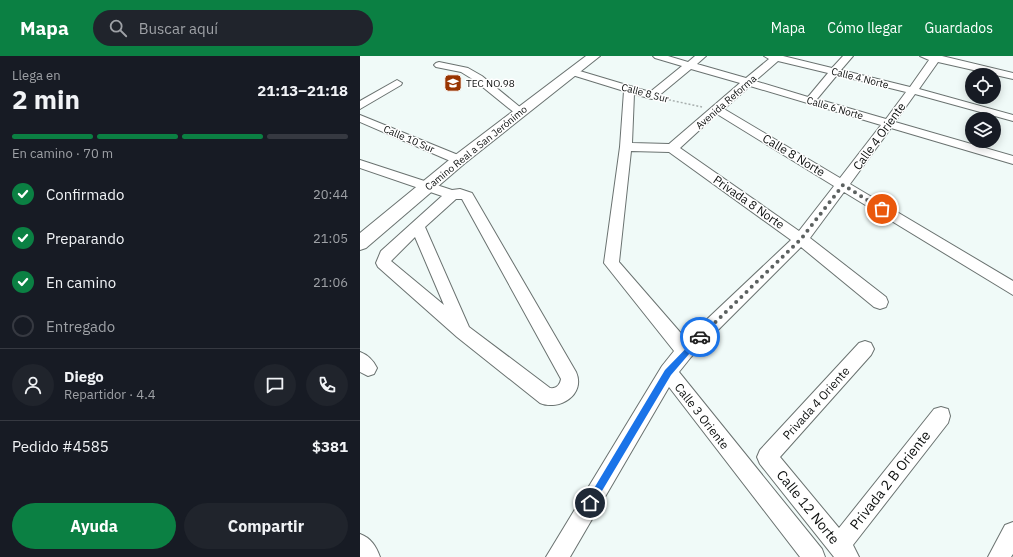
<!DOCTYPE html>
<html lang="es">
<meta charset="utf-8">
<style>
body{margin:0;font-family:"IBM Plex Sans",sans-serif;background:#20242c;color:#f1f3f6;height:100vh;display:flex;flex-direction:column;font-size:15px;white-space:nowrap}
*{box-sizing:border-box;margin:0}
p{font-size:13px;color:#9ea1a6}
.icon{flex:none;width:22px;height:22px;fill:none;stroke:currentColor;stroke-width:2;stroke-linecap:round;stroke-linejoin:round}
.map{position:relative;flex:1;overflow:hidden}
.details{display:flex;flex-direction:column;background:#171b24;width:360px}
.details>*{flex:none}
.fabs{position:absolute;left:605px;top:12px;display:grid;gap:8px}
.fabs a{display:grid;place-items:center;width:36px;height:36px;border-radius:50%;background:#171b24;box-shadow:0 2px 10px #0003;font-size:20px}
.pin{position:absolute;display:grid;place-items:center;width:34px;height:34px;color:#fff;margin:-17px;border:2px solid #fff;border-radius:50%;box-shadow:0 1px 4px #0007}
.courier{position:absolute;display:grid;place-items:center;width:40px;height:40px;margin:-20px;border:3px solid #1a73e8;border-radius:50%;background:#fff;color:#222;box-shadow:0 1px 5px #0007}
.overview em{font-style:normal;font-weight:800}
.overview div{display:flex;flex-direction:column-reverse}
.overview{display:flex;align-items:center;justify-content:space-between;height:68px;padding:0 12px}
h1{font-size:26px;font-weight:800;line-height:30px}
.bar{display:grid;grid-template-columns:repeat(4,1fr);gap:6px 4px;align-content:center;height:48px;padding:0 12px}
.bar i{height:5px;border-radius:3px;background:#363941}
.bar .selected{background:#0b8043}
.bar p{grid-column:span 4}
.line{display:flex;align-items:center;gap:10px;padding:0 12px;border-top:1px solid #363941}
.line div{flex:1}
.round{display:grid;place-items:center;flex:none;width:42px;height:42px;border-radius:21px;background:#20242c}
ol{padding:0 12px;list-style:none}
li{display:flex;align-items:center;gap:12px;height:44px}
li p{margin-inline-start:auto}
li .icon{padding:4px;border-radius:50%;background:#0b8043;color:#fff;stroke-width:4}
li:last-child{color:#9ea1a6}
li i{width:22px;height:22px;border:2px solid #363941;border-radius:50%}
.button{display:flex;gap:8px;margin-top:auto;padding:8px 12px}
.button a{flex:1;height:46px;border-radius:24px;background:#0b8043;color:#fff;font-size:16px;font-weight:800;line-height:46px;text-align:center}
.button a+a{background:#20242c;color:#f1f3f6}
header{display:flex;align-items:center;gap:24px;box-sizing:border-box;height:56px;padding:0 20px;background:#0b8043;color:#fff}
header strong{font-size:19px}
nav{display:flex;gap:22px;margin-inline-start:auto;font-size:14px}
.search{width:280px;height:36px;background:#20242c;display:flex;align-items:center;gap:10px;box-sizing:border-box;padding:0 14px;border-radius:22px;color:#9ea1a6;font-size:15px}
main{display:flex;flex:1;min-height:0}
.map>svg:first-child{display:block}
</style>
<header>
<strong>Mapa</strong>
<div class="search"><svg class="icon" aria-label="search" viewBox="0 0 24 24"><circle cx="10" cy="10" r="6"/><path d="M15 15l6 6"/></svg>Buscar aquí</div>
<nav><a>Mapa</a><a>Cómo llegar</a><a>Guardados</a></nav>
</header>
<main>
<section class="details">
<div class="overview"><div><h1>2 min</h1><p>Llega en</p></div><em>21:13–21:18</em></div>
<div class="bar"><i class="selected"></i><i class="selected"></i><i class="selected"></i><i></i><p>En camino · 70 m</p></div>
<ol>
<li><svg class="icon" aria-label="check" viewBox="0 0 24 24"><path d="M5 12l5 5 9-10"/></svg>Confirmado<p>20:44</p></li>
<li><svg class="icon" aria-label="check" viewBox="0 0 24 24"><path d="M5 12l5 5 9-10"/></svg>Preparando<p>21:05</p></li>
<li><svg class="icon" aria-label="check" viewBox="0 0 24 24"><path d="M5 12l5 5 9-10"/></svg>En camino<p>21:06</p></li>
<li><i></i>Entregado</li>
</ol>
<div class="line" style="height:72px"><a class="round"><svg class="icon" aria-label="person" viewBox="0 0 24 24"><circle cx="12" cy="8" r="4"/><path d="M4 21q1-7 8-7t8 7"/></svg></a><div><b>Diego</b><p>Repartidor · 4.4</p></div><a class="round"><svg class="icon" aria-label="chat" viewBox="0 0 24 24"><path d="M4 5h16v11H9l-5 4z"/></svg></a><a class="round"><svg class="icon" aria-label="phone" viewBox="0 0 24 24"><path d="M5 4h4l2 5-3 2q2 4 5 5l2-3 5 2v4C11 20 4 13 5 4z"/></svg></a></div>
<div class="line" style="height:52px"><div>Pedido #4585</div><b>$381</b></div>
<div class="button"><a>Ayuda</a><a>Compartir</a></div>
</section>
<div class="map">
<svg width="653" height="501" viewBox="0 0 653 501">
<rect width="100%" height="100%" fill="#f0faf8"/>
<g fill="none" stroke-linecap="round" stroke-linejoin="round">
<defs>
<path id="minor" d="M293,0H308L328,6L335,0H346L337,8L386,22L409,3L404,0H423L472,12L483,0H493L481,14L550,31L569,4L560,0H582L653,17V23L578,6L559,33L653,59V65L555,38L535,66L653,100V108L531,72L490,128L653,225V239L484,136L450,182L526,241L528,246L526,251L520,253L514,251L441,191L331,301L319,316L462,493L465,501H440L309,331L210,501H186L302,310L314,295L244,207L260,91L264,35L209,18L208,16L213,13L290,36L322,10L295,2ZM418,5L468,17L448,41L395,25ZM331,13L380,27L309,88L272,87L274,38L292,43L296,42ZM477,19L546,36L526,63L457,43ZM390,30L521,69L480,122L364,53ZM357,58L474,130L439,175L320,92ZM271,95L309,96L431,184L326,283L259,206Z
M79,6L108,12L122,20L166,56L164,58H156L114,24L101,16L76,11L74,9L76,7Z
M37,24L42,27L41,29L0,53V45Z
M0,59L103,101L105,104L103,107H95L0,66Z
M0,104L92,134L100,133L112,137L216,316C226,339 199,355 180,347L97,281L18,211L16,207L21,195L82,140L0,112ZM96,143H102L201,323C200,329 196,333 190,332L109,271L65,171ZM55,181L84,249L31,205Z
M505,285L511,287L514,293L511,299L420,401L479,472L574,353L581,351L588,353L590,360L588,367L493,489L499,501H474L400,408L397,401L400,394L499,287Z
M0,296C8,299 13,304 17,312L14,318L8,320L0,316Z
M653,466V498L651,501H628L645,469Z
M0,478C11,482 16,490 20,501H0Z"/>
<path id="tertiary" d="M226,0H240L104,108L6,192L0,194V177L94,100Z"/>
</defs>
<use href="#minor" stroke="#6a7270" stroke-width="2"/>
<use href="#tertiary" stroke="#6a7270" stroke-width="2"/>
<path stroke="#a8afae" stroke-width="1.5" stroke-dasharray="2 2" stroke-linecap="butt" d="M305,43L342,51"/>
<use href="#minor" fill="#fff" fill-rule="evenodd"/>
<use href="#tertiary" fill="#fff" fill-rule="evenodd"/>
</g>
<path fill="#1a73e8" d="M340,278L343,281L342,283L311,319L233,450H227V444L305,314Z"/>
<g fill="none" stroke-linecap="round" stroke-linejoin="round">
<path stroke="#5c6160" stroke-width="4" stroke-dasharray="0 7.2" d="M340,281L441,183L483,129L522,153"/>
</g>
<defs>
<symbol id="school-square" viewBox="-11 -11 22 22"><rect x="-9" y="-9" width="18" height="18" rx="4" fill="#983400" stroke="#fff"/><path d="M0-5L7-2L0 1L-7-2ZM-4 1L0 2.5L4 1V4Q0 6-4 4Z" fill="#fff"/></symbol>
</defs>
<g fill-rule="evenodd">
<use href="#school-square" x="83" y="17" width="20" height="20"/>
</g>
<g text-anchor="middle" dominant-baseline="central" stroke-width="3" stroke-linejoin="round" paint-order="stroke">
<g font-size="10" fill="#0c0f0e" stroke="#fff">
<text transform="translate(500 22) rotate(14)">Calle 4 Norte</text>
<text transform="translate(285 37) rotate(15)">Calle 8 Sur</text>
<text transform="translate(366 46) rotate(-41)">Avenida Reforma</text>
<text transform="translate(475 52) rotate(16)">Calle 6 Norte</text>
<text transform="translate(49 83) rotate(23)">Calle 10 Sur</text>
<text transform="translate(116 92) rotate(-39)">Camino Real a San Jerónimo</text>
</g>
<g font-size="10" fill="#0c0f0e" stroke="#fff" text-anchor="start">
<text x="106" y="27">TEC NO.98</text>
</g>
<g font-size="12" fill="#0c0f0e" stroke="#fff">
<text transform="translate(519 80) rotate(-54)">Calle 4 Oriente</text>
<text transform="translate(434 99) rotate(31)">Calle 8 Norte</text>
<text transform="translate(389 146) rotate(35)">Privada 8 Norte</text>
<text transform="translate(456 347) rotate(-48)">Privada 4 Oriente</text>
<text transform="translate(342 360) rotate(52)">Calle 3 Oriente</text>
</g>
<g font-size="14" fill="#0c0f0e" stroke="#fff">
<text transform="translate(530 424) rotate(-52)">Privada 2 B Oriente</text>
<text transform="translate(448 451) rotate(51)">Calle 12 Norte</text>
</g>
</g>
</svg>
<div class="fabs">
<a><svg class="icon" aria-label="locate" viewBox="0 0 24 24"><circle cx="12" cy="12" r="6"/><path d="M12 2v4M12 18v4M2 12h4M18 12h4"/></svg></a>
<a><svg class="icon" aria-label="layers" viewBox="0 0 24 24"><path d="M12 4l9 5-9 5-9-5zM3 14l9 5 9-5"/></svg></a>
</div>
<div class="pin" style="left:522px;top:153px;background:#ea580c"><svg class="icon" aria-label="bag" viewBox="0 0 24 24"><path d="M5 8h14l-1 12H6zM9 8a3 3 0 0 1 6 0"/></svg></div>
<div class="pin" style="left:230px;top:447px;background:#1f2937"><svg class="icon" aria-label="home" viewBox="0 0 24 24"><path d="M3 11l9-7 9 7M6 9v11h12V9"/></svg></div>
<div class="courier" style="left:340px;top:281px"><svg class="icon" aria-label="car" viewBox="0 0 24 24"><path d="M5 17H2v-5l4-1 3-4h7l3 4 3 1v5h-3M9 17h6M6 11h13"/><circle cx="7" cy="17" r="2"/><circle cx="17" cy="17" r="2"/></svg></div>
</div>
</main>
